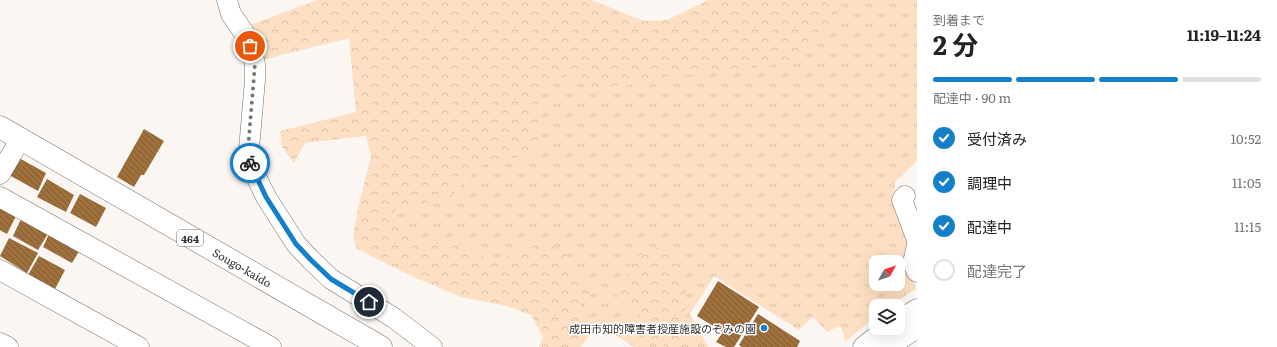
<!DOCTYPE html>
<html lang="ja">
<meta charset="utf-8">
<style>
body{margin:0;font-family:Literata,"Noto Sans JP",serif;background:#f6f6f6;color:#222;height:100vh;display:flex;flex-direction:column;font-size:15px;white-space:nowrap}
*{box-sizing:border-box;margin:0}
p{font-size:13px;color:#767676}
.icon{flex:none;width:22px;height:22px;fill:none;stroke:currentColor;stroke-width:2;stroke-linecap:round;stroke-linejoin:round}
.map{position:relative;flex:1;overflow:hidden}
.panel{display:flex;flex-direction:column;background:#fff;width:360px}
.panel>*{flex:none}
.needle{width:26px;rotate:50deg}
.controls{position:absolute;left:869px;top:255px;display:grid;gap:8px}
.controls a{display:grid;place-items:center;width:36px;height:36px;border-radius:8px;background:#fff;box-shadow:0 4px 16px #0002;font-size:20px}
.pin{position:absolute;display:grid;place-items:center;width:34px;height:34px;color:#fff;margin:-17px;border:2px solid #fff;border-radius:50%;box-shadow:0 1px 4px #0007}
.courier{position:absolute;display:grid;place-items:center;width:40px;height:40px;margin:-20px;border:3px solid #147fca;border-radius:50%;background:#fff;color:#222;box-shadow:0 1px 5px #0007}
.overview em{font-style:normal;font-weight:700}
.overview div{display:flex;flex-direction:column-reverse}
.overview{display:flex;align-items:center;justify-content:space-between;height:68px;padding:0 16px}
h1{font-size:26px;font-weight:700;line-height:30px}
.bar{display:grid;grid-template-columns:repeat(4,1fr);gap:6px 4px;align-content:center;height:48px;padding:0 16px}
.bar i{height:5px;border-radius:3px;background:#e0e0e0}
.bar .selected{background:#147fca}
.bar p{grid-column:span 4}
ol{padding:0 16px;list-style:none}
li{display:flex;align-items:center;gap:12px;height:44px}
li p{margin-inline-start:auto}
li .icon{padding:4px;border-radius:50%;background:#147fca;color:#fff;stroke-width:4}
li:last-child{color:#767676}
li i{width:22px;height:22px;border:2px solid #e0e0e0;border-radius:50%}
main{display:flex;flex:1;min-height:0}
.map>svg:first-child{display:block}
</style>
<main>
<div class="map">
<svg width="917" height="347" viewBox="0 0 917 347">
<defs>
<pattern id="grass-tufts" width="24" height="20" patternUnits="userSpaceOnUse"><rect width="24" height="20" fill="#fde0c3"/><path d="M3 7l-1-3M5 7V3M7 7l1-3M15 17l-1-3M17 17v-4M19 17l1-3" fill="none" stroke="#d9c0a8"/></pattern>
<pattern id="forest-crowns" width="20" height="18" patternUnits="userSpaceOnUse"><rect width="20" height="18" fill="#fde0c3"/><path d="M2 6a3 3 0 1 1 6 0M12 15a3 3 0 1 1 6 0" fill="none" stroke="#d9c0a8"/></pattern>
<pattern id="building-back-hatch" width="6" height="6" patternUnits="userSpaceOnUse"><rect width="6" height="6" fill="#9f6f3c"/><path d="M-1 5l2 2M0 0l6 6M5-1l2 2" fill="none" stroke="#825c33"/></pattern>
</defs>
<rect width="100%" height="100%" fill="#fbf6f2"/>
<path fill="url(#grass-tufts)" fill-rule="evenodd" d="M843,0H917V161L895,182V205L909,238L907,265L916,289L889,306H876V316L845,342L843,331L839,326L827,332L813,317L799,330L714,276L690,314L708,347H634L603,327L592,332L582,312L575,282L566,255L512,252L498,261H489L469,244H425L395,218L396,210L405,205L419,207L453,194L480,165L532,155L541,135L539,99L547,88L568,76L593,89L620,86L674,76L842,8ZM876,262H898V284H876Z"/>
<path fill="url(#forest-crowns)" d="M317,0H592L644,21L667,20L709,0H843L842,8L814,44L792,59L768,66L674,76L620,86L593,89L568,76L547,88L539,99L541,135L532,155L480,165L453,194L419,207L405,205L396,210L395,218L425,244H469L490,261H498L512,252L535,242L555,245L566,255L575,282L588,285L591,294L580,303L582,312L592,332L581,347H539L543,337L531,315L507,306L461,297L416,278L357,249L353,236L358,208L371,157L366,136L305,143L294,163L282,147L280,131L356,112L349,38L262,60L250,25Z
M661,247L676,258L686,288V318L693,340L690,347H666L641,334L643,319L635,307H628L615,293L618,282L626,277L630,264L647,249Z"/>
<path fill="url(#building-back-hatch)" d="M144,129L164,141L144,175H141L134,187L117,177Z
M19,158L46,173L38,191L9,175Z
M47,179L74,195L66,212L37,197Z
M80,194L106,208L96,227L70,213Z
M0,205L17,214L7,234L0,230Z
M22,217L49,232L38,250L13,236Z
M50,232L81,248L72,263L43,247Z
M9,238L38,253L27,273L0,256Z
M39,256L65,270L55,289L28,275Z
M718,281L759,307L734,347H726L716,342L723,332L697,316Z
M758,314L800,341L797,347H742L739,345Z"/>
<g fill="none" stroke-linecap="round" stroke-linejoin="round">
<defs>
<path id="minor" d="M227,0L231,14L244,33L250,46L255,64V80L249,149L251,166L266,197L296,244L311,260L331,279L394,318L432,347
M0,174L21,138
M905,196L902,200L917,240
M0,197L271,347
M917,245L913,263L917,272
M0,270L139,347
M898,321L917,309
M0,343L8,347
M863,347L887,328
M888,347L917,328"/>
<g id="highway">
<path id="s1" d="M0,127L381,347"/>
</g>
</defs>
<use href="#minor" stroke="#77736f" stroke-width="21"/>
<use href="#highway" stroke="#77736f" stroke-width="23"/>
<use href="#minor" stroke="#fff" stroke-width="20"/>
<use href="#highway" stroke="#fff" stroke-width="22"/>
</g>
<g fill="none" stroke-linecap="round" stroke-linejoin="round">
<path stroke="#787573" stroke-width="4" stroke-dasharray="0 7.2" d="M250,46L255,64L248,149L250,163"/>
<path stroke="#147fca" stroke-width="5" d="M250,163L266,197L296,244L311,260L331,279L369,302"/>
</g>
<circle fill="#147fca" stroke="#fff" stroke-width="1.5" cx="764" cy="328" r="4"/>
<g text-anchor="middle" dominant-baseline="central" stroke-width="3" stroke-linejoin="round" paint-order="stroke">
<rect fill="#fff" stroke="#706e6d" stroke-width="1" x="177" y="230" width="26" height="16" rx="3"/>
<g font-size="10" font-weight="bold" fill="#32302e">
<text x="190" y="238">464</text>
</g>
<g font-size="11" fill="#32302e" stroke="#fff">
<text stroke="none"><textPath href="#s1" startOffset="280">Sougo-kaido</textPath></text>
</g>
<g font-size="11" fill="#32302e" stroke="#fff" text-anchor="end">
<text x="756" y="328">成田市知的障害者授産施設のぞみの園</text>
</g>
</g>
</svg>
<div class="controls">
<a><svg class="needle" viewBox="-14 -14 28 28"><path d="M0-13l5 13h-10z" fill="#e53935"/><path d="M0 13l5-13h-10z" fill="#767676"/></svg></a>
<a><svg class="icon" aria-label="layers" viewBox="0 0 24 24"><path d="M12 4l9 5-9 5-9-5zM3 14l9 5 9-5"/></svg></a>
</div>
<div class="pin" style="left:250px;top:46px;background:#ea580c"><svg class="icon" aria-label="bag" viewBox="0 0 24 24"><path d="M5 8h14l-1 12H6zM9 8a3 3 0 0 1 6 0"/></svg></div>
<div class="pin" style="left:369px;top:302px;background:#1f2937"><svg class="icon" aria-label="home" viewBox="0 0 24 24"><path d="M3 11l9-7 9 7M6 9v11h12V9"/></svg></div>
<div class="courier" style="left:250px;top:163px"><svg class="icon" aria-label="bike" viewBox="0 0 24 24"><circle cx="6" cy="16" r="4"/><circle cx="18" cy="16" r="4"/><path d="M6 16l4-8h5l3 8M10 8l3 8H6M13 5h3"/></svg></div>
</div>
<section class="panel">
<div class="overview"><div><h1>2 分</h1><p>到着まで</p></div><em>11:19–11:24</em></div>
<div class="bar"><i class="selected"></i><i class="selected"></i><i class="selected"></i><i></i><p>配達中 · 90 m</p></div>
<ol>
<li><svg class="icon" aria-label="check" viewBox="0 0 24 24"><path d="M5 12l5 5 9-10"/></svg>受付済み<p>10:52</p></li>
<li><svg class="icon" aria-label="check" viewBox="0 0 24 24"><path d="M5 12l5 5 9-10"/></svg>調理中<p>11:05</p></li>
<li><svg class="icon" aria-label="check" viewBox="0 0 24 24"><path d="M5 12l5 5 9-10"/></svg>配達中<p>11:15</p></li>
<li><i></i>配達完了</li>
</ol>
</section>
</main>
